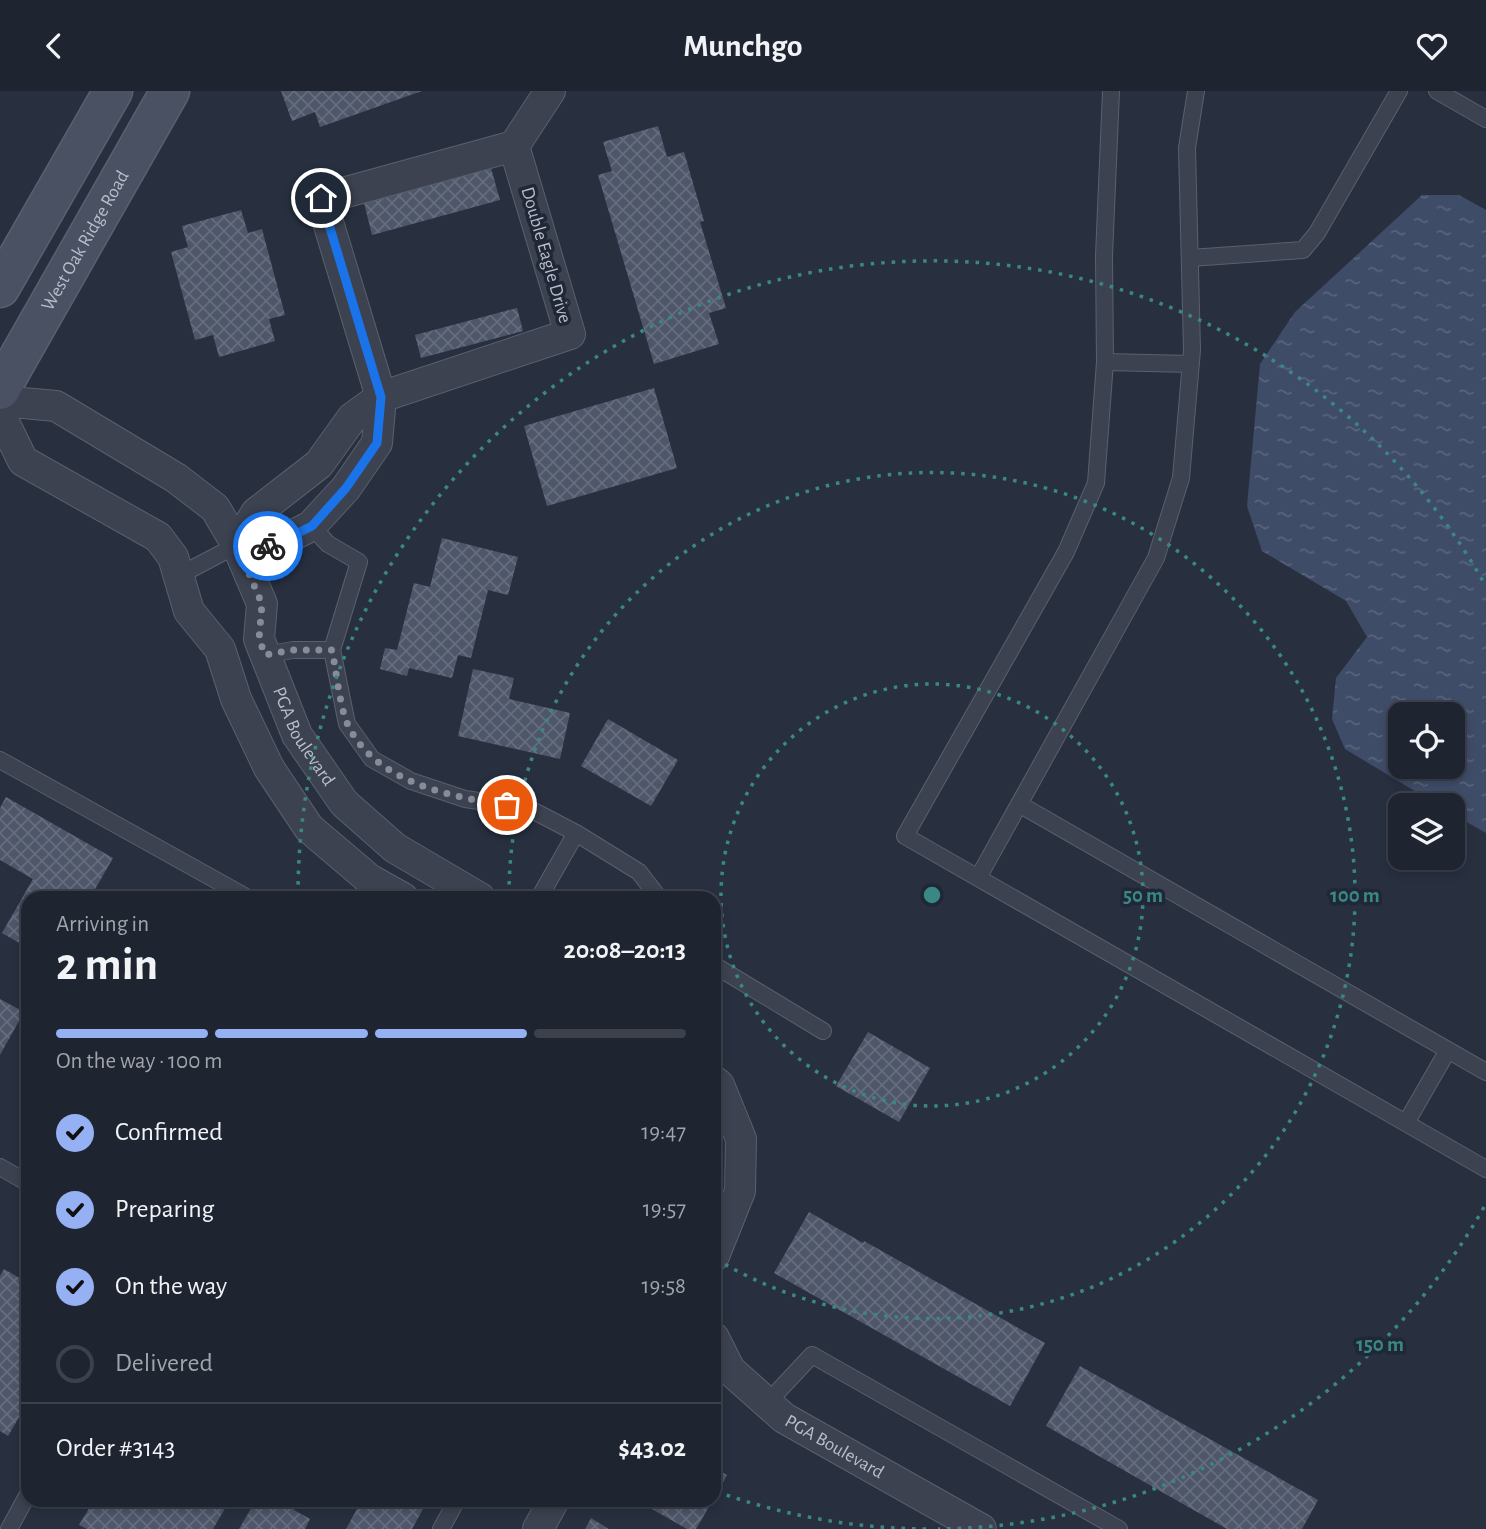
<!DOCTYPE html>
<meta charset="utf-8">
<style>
body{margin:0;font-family:"Alegreya Sans",sans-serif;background:#2b303c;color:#f1f3f6;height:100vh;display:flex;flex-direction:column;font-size:26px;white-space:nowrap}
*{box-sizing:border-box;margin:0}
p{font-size:23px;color:#a1a4ab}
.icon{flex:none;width:38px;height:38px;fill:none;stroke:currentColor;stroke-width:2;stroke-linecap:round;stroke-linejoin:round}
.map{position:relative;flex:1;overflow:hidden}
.drawer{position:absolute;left:21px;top:800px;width:700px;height:616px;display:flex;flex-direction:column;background:#1e2430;border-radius:21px;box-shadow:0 4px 10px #0003,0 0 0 2px #3c414c}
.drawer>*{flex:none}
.controls{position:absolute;left:1388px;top:611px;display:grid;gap:14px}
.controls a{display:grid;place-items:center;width:77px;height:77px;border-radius:14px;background:#1e2430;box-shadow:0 4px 10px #0003,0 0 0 2px #3c414c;font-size:35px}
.pin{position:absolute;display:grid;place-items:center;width:60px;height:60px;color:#fff;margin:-30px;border:4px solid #fff;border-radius:50%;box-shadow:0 2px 7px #0007}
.courier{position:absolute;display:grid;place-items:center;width:70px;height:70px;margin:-35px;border:5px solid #1a73e8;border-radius:50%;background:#fff;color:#222;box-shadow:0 2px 9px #0007}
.summary em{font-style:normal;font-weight:700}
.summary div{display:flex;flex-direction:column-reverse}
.summary{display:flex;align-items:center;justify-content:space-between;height:119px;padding:0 35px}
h1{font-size:46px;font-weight:700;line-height:52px}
.bar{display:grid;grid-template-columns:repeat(4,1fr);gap:10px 7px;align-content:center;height:84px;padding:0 35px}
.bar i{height:9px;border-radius:5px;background:#3c414c}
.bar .selected{background:#95b0f3}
.bar p{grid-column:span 4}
.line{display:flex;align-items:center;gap:18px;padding:0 35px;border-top:2px solid #3c414c}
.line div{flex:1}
ol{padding:0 35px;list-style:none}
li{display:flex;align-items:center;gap:21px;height:77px}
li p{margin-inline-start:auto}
li .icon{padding:7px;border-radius:50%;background:#95b0f3;color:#111;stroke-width:4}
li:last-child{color:#a1a4ab}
li i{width:38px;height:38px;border:4px solid #3c414c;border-radius:50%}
header{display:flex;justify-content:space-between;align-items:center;height:91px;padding:0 35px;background:#1e2430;font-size:32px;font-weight:700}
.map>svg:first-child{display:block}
</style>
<header><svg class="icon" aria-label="back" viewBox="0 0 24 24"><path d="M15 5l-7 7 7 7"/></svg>Munchgo<svg class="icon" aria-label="heart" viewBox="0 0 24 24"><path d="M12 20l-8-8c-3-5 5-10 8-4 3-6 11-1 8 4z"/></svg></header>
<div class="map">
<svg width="1486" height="1438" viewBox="0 0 1486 1438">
<defs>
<pattern id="water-ripples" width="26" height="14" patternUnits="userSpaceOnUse" patternTransform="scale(1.75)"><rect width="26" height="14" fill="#3f4c68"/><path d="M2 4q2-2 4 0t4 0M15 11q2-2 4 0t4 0" fill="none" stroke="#59647c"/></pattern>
<pattern id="building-cross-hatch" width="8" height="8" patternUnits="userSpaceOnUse" patternTransform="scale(1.75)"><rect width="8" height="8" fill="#4e5669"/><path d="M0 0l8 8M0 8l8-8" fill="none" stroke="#656c7d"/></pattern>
</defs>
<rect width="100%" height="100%" fill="#283040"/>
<path fill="url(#water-ripples)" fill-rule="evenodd" d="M1422,104H1459L1486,119V742L1453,723L1452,714H1438L1345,658L1332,628L1336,587L1367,546L1346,510L1262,460L1247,415L1260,273L1295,221ZM1400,623H1452V676H1400Z"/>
<path fill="url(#building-cross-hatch)" d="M281,0H422L320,36L315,21L292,30Z
M658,35L667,66L684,61L704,130L700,131L726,217L709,222L719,253L654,273L598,84L612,80L603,51Z
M491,77L500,109L372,144L364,112Z
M241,119L248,142L262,138L285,224L269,228L275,250L219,266L213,244L195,249L171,161L188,156L182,135Z
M517,217L523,240L421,267L415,244Z
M654,297L677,377L547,415L524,335Z
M442,447L518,466L508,504L488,499L471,567L458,564L452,587L409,577L407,585L380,578L385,557L397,559L414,492L430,496Z
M473,578L514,587L509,608L570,622L560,668L458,645Z
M608,628L678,669L651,715L581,675Z
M6,706L113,767L90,807H28V857L2,842L33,788L0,769V717Z
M0,908L24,921L0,964Z
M868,941L930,977L899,1031L836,995Z
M809,1121L863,1152L864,1150L1045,1252L1010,1315L774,1182Z
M4,1178L28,1192V1311L8,1345L0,1340V1185Z
M1080,1275L1318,1409L1302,1438H1227L1046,1335Z
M714,1377L727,1384L714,1407Z
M94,1409H149L159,1414L162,1409H230L213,1438H87L79,1434Z
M256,1409H300L294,1419L310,1428L305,1438H239Z
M362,1409H428L412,1438H346Z
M636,1409H713L696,1438H687Z
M591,1427L609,1438H585Z"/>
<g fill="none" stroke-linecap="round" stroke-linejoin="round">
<defs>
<path id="lane" d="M1111,0L1104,165L1105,271L1096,392L1066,461L905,745L1486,1078
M1437,0L1486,28
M1190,167L1303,159L1317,142L1399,0
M1105,271L1191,273
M311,435L328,453L359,471L332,559L347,633L372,668L411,690L465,708L528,717L576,742L639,781L659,807
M180,484L237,454
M265,564L293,559H332
M0,669L248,807
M1019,713L1486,981
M978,787L1156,467L1181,387L1192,259L1187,57L1196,0
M539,807L576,742
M714,874L823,940
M1406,1032L1448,959
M0,1076L28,1092
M767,1312L812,1264L1119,1438
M9,1438L28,1403
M441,1438L457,1409"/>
<g id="street">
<path d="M514,55L570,243L381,306L321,108Z"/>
<path d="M514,55L550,0"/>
<path id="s1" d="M0,310L56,315L176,387L215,417L237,454L262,513L259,548L297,644L344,712L395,757L480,807"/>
<path d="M0,323L23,370L158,446L173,466L189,520L220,558L236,608L269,677L309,737L369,788L403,807"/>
<path d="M237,454L272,455L311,435L346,397L377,352L381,306"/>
<path d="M237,454L256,422L319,373L352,327L381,306"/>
<path d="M714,990L719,994L741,1048L740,1100L714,1165"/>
<path id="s2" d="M714,1247L730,1279L784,1327L981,1438"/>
<path d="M538,1438L554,1409"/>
</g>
<g id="secondary">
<path d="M0,197L113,0"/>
<path id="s3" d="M0,299L170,0"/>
</g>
</defs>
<use href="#lane" stroke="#5a606d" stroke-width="18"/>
<use href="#street" stroke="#5a606d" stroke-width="32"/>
<use href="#secondary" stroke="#5a606d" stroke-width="41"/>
<use href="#lane" stroke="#3c4250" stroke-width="16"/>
<use href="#street" stroke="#3c4250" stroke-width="30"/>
<use href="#secondary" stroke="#4a5163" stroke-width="38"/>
</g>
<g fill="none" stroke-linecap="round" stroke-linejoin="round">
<path stroke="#868c9a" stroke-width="7" stroke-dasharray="0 12.6" d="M268,455L237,454L262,513L259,548L265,564L293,559H332C336,578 340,618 348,634C375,691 450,706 507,714"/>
<path stroke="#1a73e8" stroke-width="9" d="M268,455H272L312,435L346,397L377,352L381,306L321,107"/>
</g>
<g fill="none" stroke="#3a8885" stroke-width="3.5" stroke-dasharray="3.5 7">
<circle cx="932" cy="804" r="211"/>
<path d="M509 804A423 423 0 1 1 714 1167"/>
<path d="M1484 1116A634 634 0 0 1 938 1438M926 1438A634 634 0 0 1 715 1400M298 804A634 634 0 0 1 1484 492"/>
</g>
<g text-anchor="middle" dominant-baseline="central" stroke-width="7" stroke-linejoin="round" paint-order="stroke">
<g font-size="19" fill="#b9beca" stroke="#202736">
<text stroke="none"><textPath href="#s3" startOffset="172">West Oak Ridge Road</textPath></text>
<text transform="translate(546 164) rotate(74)">Double Eagle Drive</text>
<text stroke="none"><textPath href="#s1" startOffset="495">PGA Boulevard</textPath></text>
<text stroke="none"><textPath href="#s2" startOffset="166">PGA Boulevard</textPath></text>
</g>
</g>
<circle cx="932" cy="804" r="10" fill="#3a8885" stroke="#202736" stroke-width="3.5"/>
<g font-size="21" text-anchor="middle" font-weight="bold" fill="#3a8885" stroke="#202736" stroke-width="7" stroke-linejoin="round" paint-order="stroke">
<text x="1143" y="811">50 m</text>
<text x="1355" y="811">100 m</text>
<text x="1380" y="1260">150 m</text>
</g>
</svg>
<div class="controls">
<a><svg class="icon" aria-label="locate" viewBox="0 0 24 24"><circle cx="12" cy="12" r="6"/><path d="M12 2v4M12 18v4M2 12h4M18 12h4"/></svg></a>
<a><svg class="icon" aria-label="layers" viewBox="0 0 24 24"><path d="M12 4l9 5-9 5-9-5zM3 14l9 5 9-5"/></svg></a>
</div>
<div class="pin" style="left:507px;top:714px;background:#ea580c"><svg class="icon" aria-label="bag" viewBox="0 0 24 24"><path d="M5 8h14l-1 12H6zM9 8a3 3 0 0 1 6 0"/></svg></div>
<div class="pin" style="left:321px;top:107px;background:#1f2937"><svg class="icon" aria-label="home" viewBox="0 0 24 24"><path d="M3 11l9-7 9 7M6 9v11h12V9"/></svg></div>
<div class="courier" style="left:268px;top:455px"><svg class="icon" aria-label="bike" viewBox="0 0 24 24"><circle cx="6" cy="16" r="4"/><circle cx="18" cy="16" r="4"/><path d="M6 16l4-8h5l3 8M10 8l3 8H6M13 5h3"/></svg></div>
<section class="drawer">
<div class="summary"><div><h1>2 min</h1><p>Arriving in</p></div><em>20:08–20:13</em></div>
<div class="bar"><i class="selected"></i><i class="selected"></i><i class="selected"></i><i></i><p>On the way · 100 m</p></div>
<ol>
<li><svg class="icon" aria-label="check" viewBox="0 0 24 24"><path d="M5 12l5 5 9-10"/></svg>Confirmed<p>19:47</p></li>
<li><svg class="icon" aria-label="check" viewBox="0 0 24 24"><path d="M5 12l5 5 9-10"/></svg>Preparing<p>19:57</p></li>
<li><svg class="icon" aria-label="check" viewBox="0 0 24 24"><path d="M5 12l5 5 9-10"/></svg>On the way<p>19:58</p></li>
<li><i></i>Delivered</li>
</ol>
<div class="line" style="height:91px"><div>Order #3143</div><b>$43.02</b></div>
</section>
</div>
